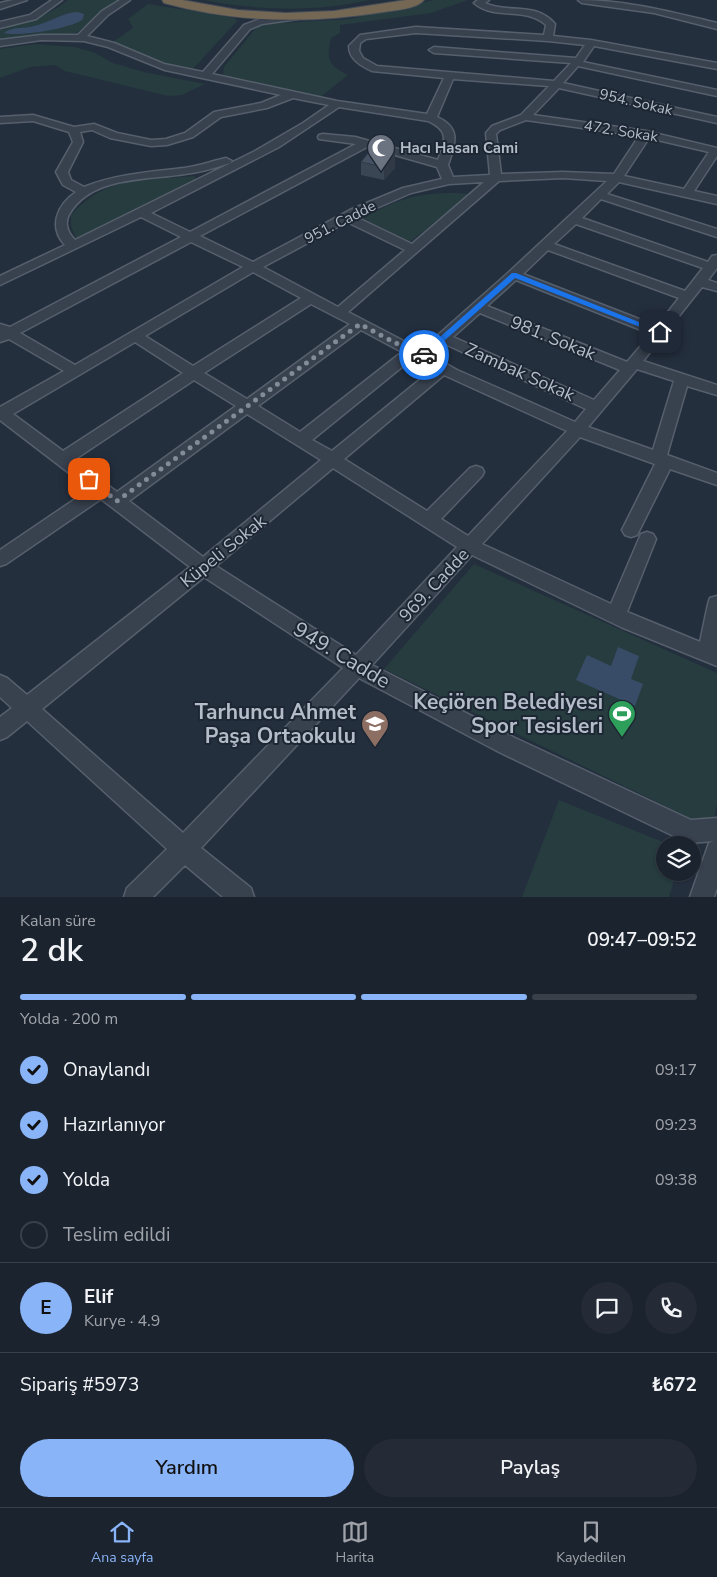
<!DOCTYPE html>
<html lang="tr">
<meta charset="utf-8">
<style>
body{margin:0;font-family:"Nunito Sans",sans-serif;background:#242b36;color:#f1f3f6;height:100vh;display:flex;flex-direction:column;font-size:19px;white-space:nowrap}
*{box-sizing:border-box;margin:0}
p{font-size:16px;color:#a0a4aa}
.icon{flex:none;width:28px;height:28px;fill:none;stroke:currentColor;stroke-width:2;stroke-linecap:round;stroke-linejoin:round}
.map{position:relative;height:897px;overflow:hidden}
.details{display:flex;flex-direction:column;background:#1b232e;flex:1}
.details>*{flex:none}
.fabs{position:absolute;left:656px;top:836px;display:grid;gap:10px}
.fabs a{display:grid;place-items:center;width:45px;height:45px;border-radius:50%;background:#1b232e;box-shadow:0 1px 4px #0004,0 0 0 1px #39404a;font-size:25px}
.pin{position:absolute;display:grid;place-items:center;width:42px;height:42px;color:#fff;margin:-21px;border-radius:10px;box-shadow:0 2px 8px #0006}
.courier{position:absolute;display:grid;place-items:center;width:50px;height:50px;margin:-25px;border:4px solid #1a73e8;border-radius:50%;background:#fff;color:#222;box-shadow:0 1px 6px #0007}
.overview em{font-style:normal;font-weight:600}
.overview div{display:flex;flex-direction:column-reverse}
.overview{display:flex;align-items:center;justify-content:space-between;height:85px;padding:0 20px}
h1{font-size:32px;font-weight:600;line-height:38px}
.bar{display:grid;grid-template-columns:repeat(4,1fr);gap:8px 5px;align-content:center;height:60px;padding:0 20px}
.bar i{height:6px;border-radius:4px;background:#39404a}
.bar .on{background:#8ab4f8}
.bar p{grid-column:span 4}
.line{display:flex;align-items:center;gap:12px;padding:0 20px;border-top:1px solid #39404a}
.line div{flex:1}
.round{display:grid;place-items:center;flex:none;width:52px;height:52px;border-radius:26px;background:#242b36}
ol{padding:0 20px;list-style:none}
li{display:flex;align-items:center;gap:15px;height:55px}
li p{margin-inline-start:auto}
li .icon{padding:5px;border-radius:50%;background:#8ab4f8;color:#111;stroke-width:4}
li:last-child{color:#a0a4aa}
li i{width:28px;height:28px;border:2px solid #39404a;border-radius:50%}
.primary-button{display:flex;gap:10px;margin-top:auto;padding:10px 20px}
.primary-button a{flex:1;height:58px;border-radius:30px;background:#8ab4f8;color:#111;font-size:20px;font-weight:600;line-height:58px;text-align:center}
.primary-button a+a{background:#242b36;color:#f1f3f6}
.menu{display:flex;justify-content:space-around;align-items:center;height:70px;border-top:1px solid #39404a;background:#1b232e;font-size:14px;color:#a0a4aa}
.menu a{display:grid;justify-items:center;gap:2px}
.menu .on{color:#8ab4f8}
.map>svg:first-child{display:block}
</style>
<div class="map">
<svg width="717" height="897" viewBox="0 0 717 897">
<rect width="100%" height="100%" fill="#242f3e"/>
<path fill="#263c3f" d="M68,0H120L76,33L15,38L0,41V28C27,23 47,17 68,0Z
M204,0H370C317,12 258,11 204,0Z
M434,0H468L431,13L340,25V33L331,38C326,60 328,65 348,75L319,98L234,80L223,75L224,67L256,28L263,24L350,19Z
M148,4L235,18L237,21L192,70L187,71L155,65L110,44L133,28L128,19Z
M35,44L74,47L93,52L113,63L144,72L205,84L182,95L168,96L65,71L55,65L30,67L0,78V49Z
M194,176L198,180L77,240L71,226V215C109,174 143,181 194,176Z
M456,193L470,194L410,242L362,218C400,199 413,193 456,193Z
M474,564L717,673V804L712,829L384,669Z
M559,800L670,845H665V872L676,873L669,897H522Z"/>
<path fill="#394c67" d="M78,12L84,14L83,19C72,29 17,37 4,33C12,26 24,29 34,26C49,23 63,12 78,12Z
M618,647L639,656L631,679L643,684L635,706L576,680L587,655L611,666Z"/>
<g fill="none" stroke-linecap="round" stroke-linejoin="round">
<defs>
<path id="minor" d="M13,0H27L0,9V3Z
M52,0H62L36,19L0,28V22L30,15Z
M120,0H130L108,15L87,36L114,43L164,64L203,72L244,25L260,19L295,14L298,15V19L262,24L250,29L212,74L337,101L427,114L444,78L372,71C361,66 349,59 349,46L360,35L416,27L544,35L546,25C526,6 494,21 474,3L478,0H489L485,3C508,14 536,1 555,24L553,36L591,40L717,63V69L594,46L583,62L717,90V96L578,66L563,83L717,117V123L559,88L533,115L646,131L717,148V156L694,191L717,196V204L619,182L607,194L717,229V237L601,199L582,218L708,262L712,256L717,255V268L708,280L717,283V291L702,287L643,361L717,385V395L687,386L667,455L717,473V485L670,469L637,535L631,537L625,535L622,530L655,464L580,437L482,544L611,604L641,534L647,532L653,534L656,539L627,612L700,642L708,604L710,598L717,596V666L621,627L472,555L372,665L515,738L691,820L717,818V888L714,897H690L709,843L714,841L690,843L682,840L499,752L359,678L201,848L251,888L254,897H223L185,865L153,897H124L127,888L167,849L27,721L7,737L0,740V717L12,708L0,697V675L7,678L27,695L190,567L101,499L6,564L0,566V550L90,489L0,420V407L64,371L9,339L0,342V324L10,327L181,237L141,217L0,285V276L65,245C48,227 57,205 76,192L63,185L56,172L73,142L69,132L33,121L0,123V117L33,115L74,127L94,124L117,133L151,140L166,139L185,133L214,112L261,103L281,95L165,70L108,47L84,41L41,40L0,46V40L41,35H78L102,11ZM416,33L548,41L585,45L576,58L434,47L429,50L434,53L571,63L554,81L377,66L363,58L359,51L360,43L366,39ZM453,79L549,86L521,115L492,126L486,133L490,175L453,177L448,165C455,144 462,128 437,117ZM293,98L329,105L303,123L255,151L75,240C67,232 64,222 70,213C92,176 148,180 185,174C201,172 215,168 230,163L232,161L226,158C212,161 199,166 184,168C150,172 116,174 84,187L71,180L68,172L83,142L80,132L92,130L110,138L151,146L167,145L193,137L221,117L267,108ZM339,107L428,121C450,131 445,141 438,160L355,137L323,134L319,135L318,137L319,139L356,144L190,232L151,213L279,147ZM526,120L639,136L614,174L563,172L501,174L496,134L500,130ZM649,138L709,152L684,189L624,176ZM367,147L437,167L442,179L403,188L350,210L253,262L200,236ZM563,178L607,181L509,272L421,350L348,312L499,181ZM484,182L412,244L356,217L411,193L449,184ZM347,222L405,250L338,307L263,267ZM576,224L703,268L685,291L554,244ZM191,242L243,267L75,365L20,333ZM548,250L679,298L657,326L523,274ZM253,272L301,298L193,366L145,336ZM516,280L651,334L627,362L487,306ZM311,304L350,324L247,399L204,373ZM480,313L620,370L594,400L453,337ZM361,330L402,352L300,432L258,406ZM135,342L183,373L63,451L13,414ZM445,344L586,409L575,422L457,370L432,356ZM413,358L433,369L332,451L312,440ZM637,369L674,381L653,450L588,427ZM444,375L567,431L468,536L441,519L482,476L484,472L482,468L476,466L470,468L427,511L344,459ZM194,380L236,406L117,492L74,460ZM247,414L321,460L203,557L129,501ZM333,468L457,547L356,655L216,566ZM204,577L343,668L183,833L42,709Z
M578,0C626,0 671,12 717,23V29L654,13L582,3Z"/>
<path id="highway" d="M162,0H182L238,10L286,13L334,11L406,0H424C417,9 396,10 384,12C310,24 237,23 164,3Z"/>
</defs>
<use href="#minor" stroke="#565f6c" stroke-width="3"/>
<use href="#highway" stroke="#434c59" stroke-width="2"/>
<use href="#minor" fill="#38414e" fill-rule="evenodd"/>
<use href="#highway" fill="#746855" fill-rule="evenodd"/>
</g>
<path fill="#3b4654" d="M377,154H395V168L384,180L361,175V162Z"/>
<path fill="#303945" d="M395,154V168L384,180V167Z"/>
<path fill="#455162" stroke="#303945" d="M380,151L395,154L384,167L361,162L369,152L377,154Z"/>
<path fill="#1a73e8" d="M512,273H516L664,332L658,334L515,278L427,356H422V353Z"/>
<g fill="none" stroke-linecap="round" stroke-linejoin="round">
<path stroke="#828b98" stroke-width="5" stroke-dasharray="0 9" d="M89,479L117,501L360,324L422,357L424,355"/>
</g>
<defs>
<symbol id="mosque-pin" viewBox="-11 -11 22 30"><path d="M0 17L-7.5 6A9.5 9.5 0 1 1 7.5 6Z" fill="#6b7280" stroke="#1d2633"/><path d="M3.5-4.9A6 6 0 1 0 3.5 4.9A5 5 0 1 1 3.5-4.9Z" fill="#fff"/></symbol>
<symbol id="stadium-pin" viewBox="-11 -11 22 30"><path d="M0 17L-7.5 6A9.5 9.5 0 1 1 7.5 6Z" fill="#2e9e5b" stroke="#1d2633"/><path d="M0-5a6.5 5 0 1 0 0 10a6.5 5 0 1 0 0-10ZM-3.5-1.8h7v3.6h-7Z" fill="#fff"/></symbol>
<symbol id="school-pin" viewBox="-11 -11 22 30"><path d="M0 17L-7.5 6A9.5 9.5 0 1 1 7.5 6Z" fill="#8d6e63" stroke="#1d2633"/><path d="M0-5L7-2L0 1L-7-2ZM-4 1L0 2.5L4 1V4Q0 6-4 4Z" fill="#fff"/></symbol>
</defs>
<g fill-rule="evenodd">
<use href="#mosque-pin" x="365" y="132" width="32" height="43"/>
<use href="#stadium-pin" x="606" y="698" width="32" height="43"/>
<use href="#school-pin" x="359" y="708" width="32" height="43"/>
</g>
<g text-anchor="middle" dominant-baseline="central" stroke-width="4" stroke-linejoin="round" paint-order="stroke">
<g font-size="15" fill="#b4bcc9" stroke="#1d2633">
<text transform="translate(636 102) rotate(13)">954. Sokak</text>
<text transform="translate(621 131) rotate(9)">472. Sokak</text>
<text transform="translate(340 222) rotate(-27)">951. Cadde</text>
</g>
<g font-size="15" font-weight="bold" fill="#b4bcc9" stroke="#1d2633" text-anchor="start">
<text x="400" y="148">Hacı Hasan Cami</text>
</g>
<g font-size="18" fill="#b4bcc9" stroke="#1d2633">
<text transform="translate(553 338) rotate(22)">981. Sokak</text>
<text transform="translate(520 372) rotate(24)">Zambak Sokak</text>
<text transform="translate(223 551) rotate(-39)">Küpeli Sokak</text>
<text transform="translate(434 585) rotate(-47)">969. Cadde</text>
</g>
<g font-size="21" fill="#b4bcc9" stroke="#1d2633">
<text transform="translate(342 655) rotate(31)">949. Cadde</text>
</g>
<g font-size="21" font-weight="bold" fill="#b4bcc9" stroke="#1d2633" text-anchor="end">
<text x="603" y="702">Keçiören Belediyesi<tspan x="603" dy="24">Spor Tesisleri</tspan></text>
<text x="356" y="712">Tarhuncu Ahmet<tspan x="356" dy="24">Paşa Ortaokulu</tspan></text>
</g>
</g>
</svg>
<div class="fabs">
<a><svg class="icon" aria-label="layers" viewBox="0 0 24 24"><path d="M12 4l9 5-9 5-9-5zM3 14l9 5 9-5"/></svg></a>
</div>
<div class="pin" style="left:89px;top:479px;background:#ea580c"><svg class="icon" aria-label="bag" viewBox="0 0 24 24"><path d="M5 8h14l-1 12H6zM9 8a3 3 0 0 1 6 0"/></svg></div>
<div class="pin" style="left:660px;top:332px;background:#1f2937"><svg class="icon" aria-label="home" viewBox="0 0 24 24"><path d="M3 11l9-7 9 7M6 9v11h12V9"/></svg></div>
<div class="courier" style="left:424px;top:355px"><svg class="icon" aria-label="car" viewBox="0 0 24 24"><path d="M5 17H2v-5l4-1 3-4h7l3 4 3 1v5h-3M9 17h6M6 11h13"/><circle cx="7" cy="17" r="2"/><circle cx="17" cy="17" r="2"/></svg></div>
</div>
<section class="details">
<div class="overview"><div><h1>2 dk</h1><p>Kalan süre</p></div><em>09:47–09:52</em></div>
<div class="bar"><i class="on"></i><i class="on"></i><i class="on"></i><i></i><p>Yolda · 200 m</p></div>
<ol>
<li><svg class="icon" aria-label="check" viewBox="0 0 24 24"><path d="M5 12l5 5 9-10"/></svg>Onaylandı<p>09:17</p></li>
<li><svg class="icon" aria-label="check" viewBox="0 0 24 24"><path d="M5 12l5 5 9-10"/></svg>Hazırlanıyor<p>09:23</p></li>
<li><svg class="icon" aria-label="check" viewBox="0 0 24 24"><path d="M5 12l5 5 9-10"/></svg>Yolda<p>09:38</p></li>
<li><i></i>Teslim edildi</li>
</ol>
<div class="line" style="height:90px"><b class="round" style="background:#8ab4f8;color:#111">E</b><div><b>Elif</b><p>Kurye · 4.9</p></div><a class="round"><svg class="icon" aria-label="chat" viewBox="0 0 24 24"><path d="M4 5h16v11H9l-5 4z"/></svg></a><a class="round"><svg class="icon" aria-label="phone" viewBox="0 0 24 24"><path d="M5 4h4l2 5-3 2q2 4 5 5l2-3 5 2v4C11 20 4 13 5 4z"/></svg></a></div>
<div class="line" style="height:65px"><div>Sipariş #5973</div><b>₺672</b></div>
<div class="primary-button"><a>Yardım</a><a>Paylaş</a></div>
</section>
<nav class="menu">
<a class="on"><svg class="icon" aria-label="home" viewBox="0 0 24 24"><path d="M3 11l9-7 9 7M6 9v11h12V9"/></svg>Ana sayfa</a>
<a><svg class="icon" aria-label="map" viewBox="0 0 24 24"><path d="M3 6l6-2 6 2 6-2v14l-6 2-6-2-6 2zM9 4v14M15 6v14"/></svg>Harita</a>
<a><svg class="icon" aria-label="saved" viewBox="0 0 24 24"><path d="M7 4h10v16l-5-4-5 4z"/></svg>Kaydedilen</a>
</nav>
